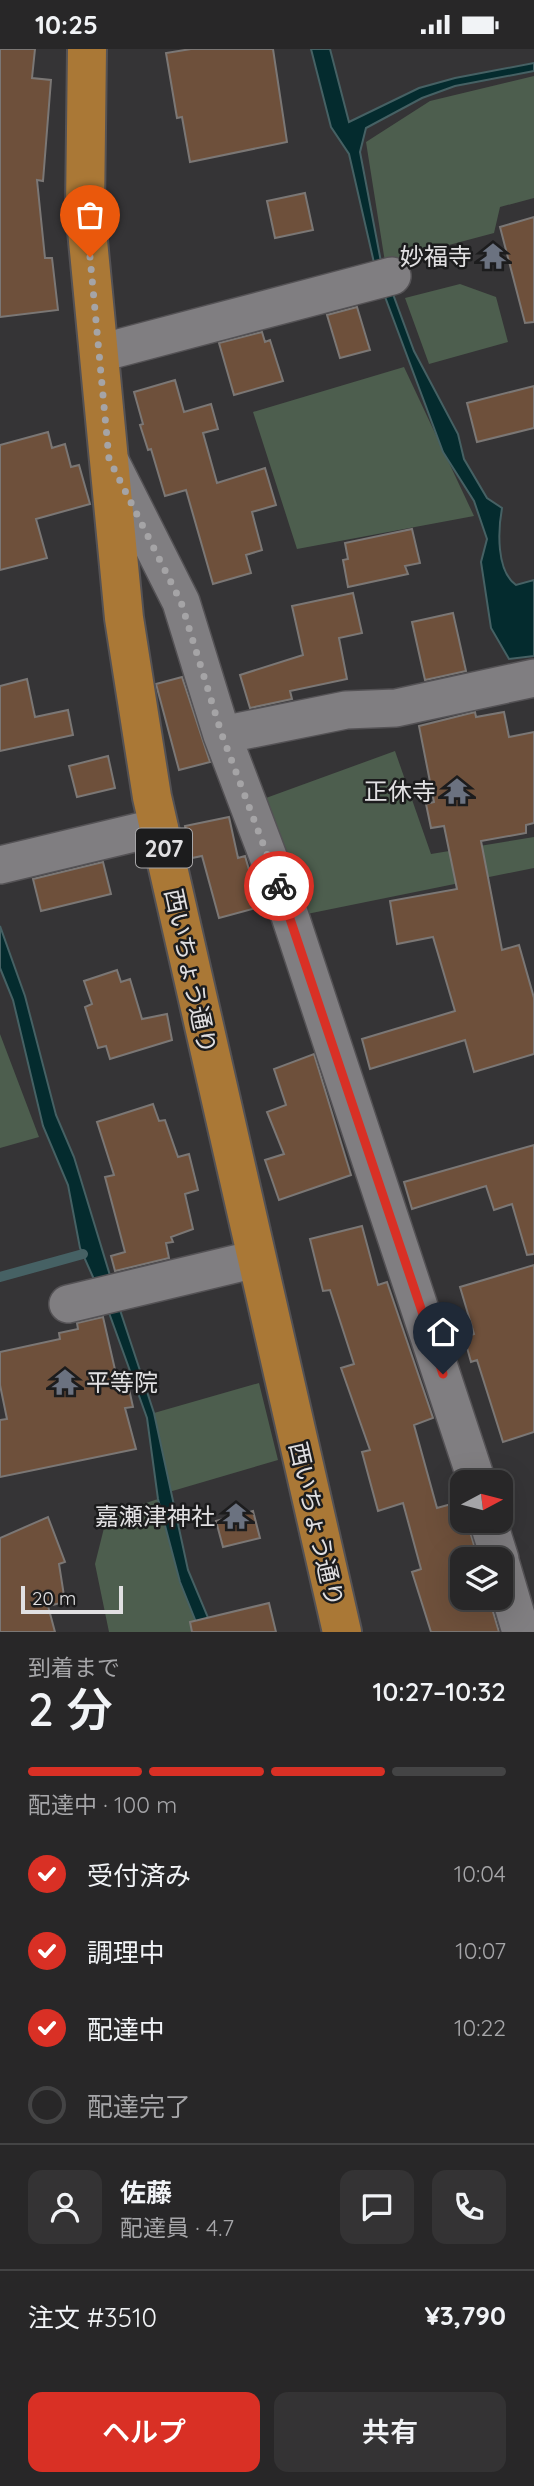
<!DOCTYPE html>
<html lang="ja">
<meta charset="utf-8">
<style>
body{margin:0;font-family:Quicksand,"Noto Sans JP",sans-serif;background:#343334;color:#f1f3f6;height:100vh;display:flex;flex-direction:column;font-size:26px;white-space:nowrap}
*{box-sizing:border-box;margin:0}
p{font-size:23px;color:#a5a5a8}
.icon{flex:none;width:38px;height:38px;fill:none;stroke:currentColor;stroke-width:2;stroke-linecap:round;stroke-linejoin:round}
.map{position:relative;height:1583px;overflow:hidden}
.panel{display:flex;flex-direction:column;background:#282728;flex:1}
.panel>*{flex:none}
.needle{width:46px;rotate:83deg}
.fabs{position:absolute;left:450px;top:1421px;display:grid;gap:14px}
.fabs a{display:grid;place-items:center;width:63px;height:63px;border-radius:14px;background:#282728;box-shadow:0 7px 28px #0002,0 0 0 2px #444445;font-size:35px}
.scale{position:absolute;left:21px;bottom:18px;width:102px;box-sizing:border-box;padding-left:7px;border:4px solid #e1e0e2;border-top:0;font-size:19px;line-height:24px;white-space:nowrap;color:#e1e0e2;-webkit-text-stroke:5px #1c1c1d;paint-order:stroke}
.pin{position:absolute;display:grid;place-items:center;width:60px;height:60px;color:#fff;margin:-72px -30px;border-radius:50% 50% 50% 0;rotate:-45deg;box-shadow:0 0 7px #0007}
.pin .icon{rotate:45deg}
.courier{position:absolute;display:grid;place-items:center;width:70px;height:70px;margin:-35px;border:5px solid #d93025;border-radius:50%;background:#fff;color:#222;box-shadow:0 2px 9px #0007}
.headline em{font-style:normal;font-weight:600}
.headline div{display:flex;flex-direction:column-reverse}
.headline{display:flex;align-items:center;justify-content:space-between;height:119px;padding:0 28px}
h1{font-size:46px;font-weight:600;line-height:52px}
.bar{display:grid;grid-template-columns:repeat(4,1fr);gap:10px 7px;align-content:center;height:84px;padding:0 28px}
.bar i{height:9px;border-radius:5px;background:#444445}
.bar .current{background:#d93025}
.bar p{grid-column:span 4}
.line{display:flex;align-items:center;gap:18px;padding:0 28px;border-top:2px solid #444445}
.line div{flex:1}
.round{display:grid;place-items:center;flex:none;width:74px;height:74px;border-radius:14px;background:#343334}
ol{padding:0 28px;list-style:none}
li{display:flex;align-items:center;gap:21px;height:77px}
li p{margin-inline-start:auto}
li .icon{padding:7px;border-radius:50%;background:#d93025;color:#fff;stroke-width:4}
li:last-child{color:#a5a5a8}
li i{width:38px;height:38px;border:4px solid #444445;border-radius:50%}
.button{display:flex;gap:14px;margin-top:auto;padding:14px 28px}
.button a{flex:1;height:80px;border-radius:14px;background:#d93025;color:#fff;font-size:28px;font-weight:600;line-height:80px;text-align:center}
.button a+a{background:#343334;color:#f1f3f6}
.status{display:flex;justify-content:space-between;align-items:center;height:49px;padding:0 35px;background:#282728;direction:ltr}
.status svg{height:19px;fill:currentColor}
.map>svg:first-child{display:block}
</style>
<div class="status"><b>10:25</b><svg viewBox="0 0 49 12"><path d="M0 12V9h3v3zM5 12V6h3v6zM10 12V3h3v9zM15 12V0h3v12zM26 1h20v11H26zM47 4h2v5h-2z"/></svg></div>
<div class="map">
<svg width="534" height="1583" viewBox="0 0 534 1583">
<rect width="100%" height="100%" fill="#353436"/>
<path fill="#4d5e4e" d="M534,27V149L500,158L494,184L385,213L366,93L430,52Z
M460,235L496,248L508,293L429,315L405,249Z
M404,318L474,467L297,500L253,363Z
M395,702L431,805L534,788V819L297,867L255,753Z
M0,985L39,1088L0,1099Z
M259,1334L278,1411L169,1443L154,1364Z
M158,1450L180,1533L200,1583H109L95,1515L107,1467Z"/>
<path fill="#042b2e" stroke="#466164" stroke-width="2" d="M311,0H330L349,73L419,39L455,29L534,14V22L455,37L422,49L366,79L360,103L382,218H375L349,105L331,78Z
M381,237H390L414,302L458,385L464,410L487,449L502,459C498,481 496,522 516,536L534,531V607L509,610L491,579L481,513L487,490L474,452L443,403Z
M0,877L25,947L56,1066L74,1108L112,1233L97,1237L80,1199L68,1136L43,1077L13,951L0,919Z
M108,1261H120L154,1364L188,1521L214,1583H200L180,1533L158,1450L147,1369Z"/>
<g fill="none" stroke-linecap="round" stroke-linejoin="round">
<path stroke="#466164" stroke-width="10" d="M0,1228L83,1205"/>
</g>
<path fill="#6e503b" stroke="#7b7775" stroke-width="2" d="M0,0H35L32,29L51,31L43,132L37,131L45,209H52L58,261L0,268Z
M191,0H273L287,93L190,113L182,68L177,69L166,4Z
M305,144L313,181L275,189L267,152Z
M534,168V273L525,274L500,178Z
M357,258L370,301L340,309L327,266Z
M262,283L265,293L270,291L283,332L234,346L219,294Z
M175,331L184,363L211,355L218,380L203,384L217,434L265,419L276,456L252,463L262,501L246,506L251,524L213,535L186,441L165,447L151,400L148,401L140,376L143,375L134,343Z
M534,337V379L477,393L467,354Z
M48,383L52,399L65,395L71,418L79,416L90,455L36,470L47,509L0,521V396Z
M412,480L420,514L405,517L408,525L348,538L343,511L348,510L345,494Z
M353,544L362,584L339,589L347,630L290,642L292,650L250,659L240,626L303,606L292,557Z
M453,564L466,622L425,631L412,573Z
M182,628L210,713L179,721L156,635Z
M27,630L35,668L68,661L73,686L0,702V637Z
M475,663L476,668L504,663L509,688L534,683V774L526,776V784L481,792L502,901L519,896L534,949V1005L474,1023L465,991L370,1020L362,990L455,962L433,888L397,895L390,852L457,840L444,777L431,779L426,755L434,753L419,677Z
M108,707L115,739L77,748L69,717Z
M229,768L238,809L245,807L260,858L219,869L202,807L192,809L185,777Z
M103,813L111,845L41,862L33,830Z
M117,921L121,933L130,930L142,970L167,965L172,991L110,1010L106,997L98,999L85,958L92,955L84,932Z
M314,1005L351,1126L279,1151L265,1111L284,1105L267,1063L286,1056L274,1020Z
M153,1055L159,1072L165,1071L178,1108L189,1105L198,1141L185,1145L193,1180L171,1188L173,1193L166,1194L169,1209L115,1222L111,1207L125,1203L105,1128L114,1126L97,1073Z
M534,1096V1205L527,1206L512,1155L494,1161L486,1137L412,1160L404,1133Z
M362,1177L378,1236L387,1233L433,1369L414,1376L437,1459L462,1452V1472H467L478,1510H462V1549H489L499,1583H431L412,1523L421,1520L403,1454L378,1462L362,1403L370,1401L341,1319L354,1315L330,1241L323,1242L310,1190Z
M534,1216V1383L503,1393L477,1311L471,1313L464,1288L474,1285L460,1238Z
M103,1268L116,1325L125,1322L133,1358L125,1359L136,1400L0,1428V1371L7,1370L0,1336V1303L60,1290L59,1284L78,1280L77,1274Z
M253,1462L260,1489L223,1498L216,1472Z
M48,1468L65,1513L59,1515L65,1553L48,1557L55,1583H0V1489Z
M269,1554L276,1583H192L190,1573Z"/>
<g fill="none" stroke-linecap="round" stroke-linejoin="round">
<defs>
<path id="street" d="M100,304L392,227
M111,414L181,553L222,686L286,855L477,1433
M222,686L346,661L396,659L534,629
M0,816L159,778
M68,1255L256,1210
M488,1472L500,1510
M500,1512L521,1583"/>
<path id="highway" d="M87,0L85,160L124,569L152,748L342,1583"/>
</defs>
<use href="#street" stroke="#545255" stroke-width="40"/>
<use href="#highway" stroke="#545255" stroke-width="42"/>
<use href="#street" stroke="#807e81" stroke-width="37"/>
<use href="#highway" stroke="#aa7836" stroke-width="38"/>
</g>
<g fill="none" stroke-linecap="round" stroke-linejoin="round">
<path stroke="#a5a4a6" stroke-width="7" stroke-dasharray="0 12.6" d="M90,208L109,410L181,553L222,686L279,837"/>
<path stroke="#d93025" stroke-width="9" d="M279,837L443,1325"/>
</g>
<defs>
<symbol id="temple-bare" viewBox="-9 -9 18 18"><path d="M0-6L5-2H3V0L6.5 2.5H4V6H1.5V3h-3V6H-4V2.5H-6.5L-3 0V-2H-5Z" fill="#6b7280" stroke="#1c1c1d" stroke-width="2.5" paint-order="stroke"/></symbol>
</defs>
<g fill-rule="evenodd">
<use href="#temple-bare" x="474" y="188" width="38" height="38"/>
<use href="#temple-bare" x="438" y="723" width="38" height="38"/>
<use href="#temple-bare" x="46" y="1314" width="38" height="38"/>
<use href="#temple-bare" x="217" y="1448" width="38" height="38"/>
</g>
<g text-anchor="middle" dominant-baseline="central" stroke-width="5" stroke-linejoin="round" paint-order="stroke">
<rect fill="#1c1c1d" stroke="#a6a5a7" stroke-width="2" x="136" y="779.5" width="56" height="39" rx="5"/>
<g font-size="23" font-weight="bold" fill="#e1e0e2">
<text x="164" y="799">207</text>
</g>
<g font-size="24" fill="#e1e0e2" stroke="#1c1c1d" text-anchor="end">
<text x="472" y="207">妙福寺</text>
<text x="436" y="742">正休寺</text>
<text x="86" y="1333" text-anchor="start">平等院</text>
<text x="215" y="1467">嘉瀬津神社</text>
</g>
<g font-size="24" fill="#e1e0e2" stroke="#1c1c1d">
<text transform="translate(191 922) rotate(78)">西いちょう通り</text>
<text transform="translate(317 1475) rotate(77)">西いちょう通り</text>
</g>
</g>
</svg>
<div class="fabs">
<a><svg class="needle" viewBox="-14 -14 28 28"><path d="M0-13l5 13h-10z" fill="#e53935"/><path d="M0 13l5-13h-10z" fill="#a5a5a8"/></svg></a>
<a><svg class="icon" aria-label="layers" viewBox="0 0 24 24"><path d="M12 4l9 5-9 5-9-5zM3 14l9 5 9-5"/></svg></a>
</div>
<div class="scale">20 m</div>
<div class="pin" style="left:90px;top:208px;background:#ea580c"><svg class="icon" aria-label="bag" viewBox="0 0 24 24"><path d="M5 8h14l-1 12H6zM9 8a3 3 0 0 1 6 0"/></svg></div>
<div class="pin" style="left:443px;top:1325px;background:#1f2937"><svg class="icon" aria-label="home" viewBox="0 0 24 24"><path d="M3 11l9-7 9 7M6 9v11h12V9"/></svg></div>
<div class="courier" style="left:279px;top:837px"><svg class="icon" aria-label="bike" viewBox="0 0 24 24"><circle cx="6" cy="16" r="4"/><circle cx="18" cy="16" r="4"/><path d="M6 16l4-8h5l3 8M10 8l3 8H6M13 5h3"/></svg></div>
</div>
<section class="panel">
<div class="headline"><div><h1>2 分</h1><p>到着まで</p></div><em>10:27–10:32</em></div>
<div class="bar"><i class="current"></i><i class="current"></i><i class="current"></i><i></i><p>配達中 · 100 m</p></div>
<ol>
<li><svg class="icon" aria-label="check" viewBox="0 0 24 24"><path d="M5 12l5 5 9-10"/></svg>受付済み<p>10:04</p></li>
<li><svg class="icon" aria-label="check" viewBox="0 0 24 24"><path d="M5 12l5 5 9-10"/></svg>調理中<p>10:07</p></li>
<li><svg class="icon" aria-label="check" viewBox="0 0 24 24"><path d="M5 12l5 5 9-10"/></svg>配達中<p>10:22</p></li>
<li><i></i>配達完了</li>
</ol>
<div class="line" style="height:126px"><a class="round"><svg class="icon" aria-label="person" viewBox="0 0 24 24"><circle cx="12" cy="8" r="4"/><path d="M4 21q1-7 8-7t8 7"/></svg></a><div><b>佐藤</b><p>配達員 · 4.7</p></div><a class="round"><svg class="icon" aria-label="chat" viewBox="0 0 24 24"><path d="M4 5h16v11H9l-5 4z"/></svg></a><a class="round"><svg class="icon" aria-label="phone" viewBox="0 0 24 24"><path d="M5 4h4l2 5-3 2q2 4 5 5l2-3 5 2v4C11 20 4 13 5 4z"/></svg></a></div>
<div class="line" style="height:91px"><div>注文 #3510</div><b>¥3,790</b></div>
<div class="button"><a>ヘルプ</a><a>共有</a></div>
</section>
